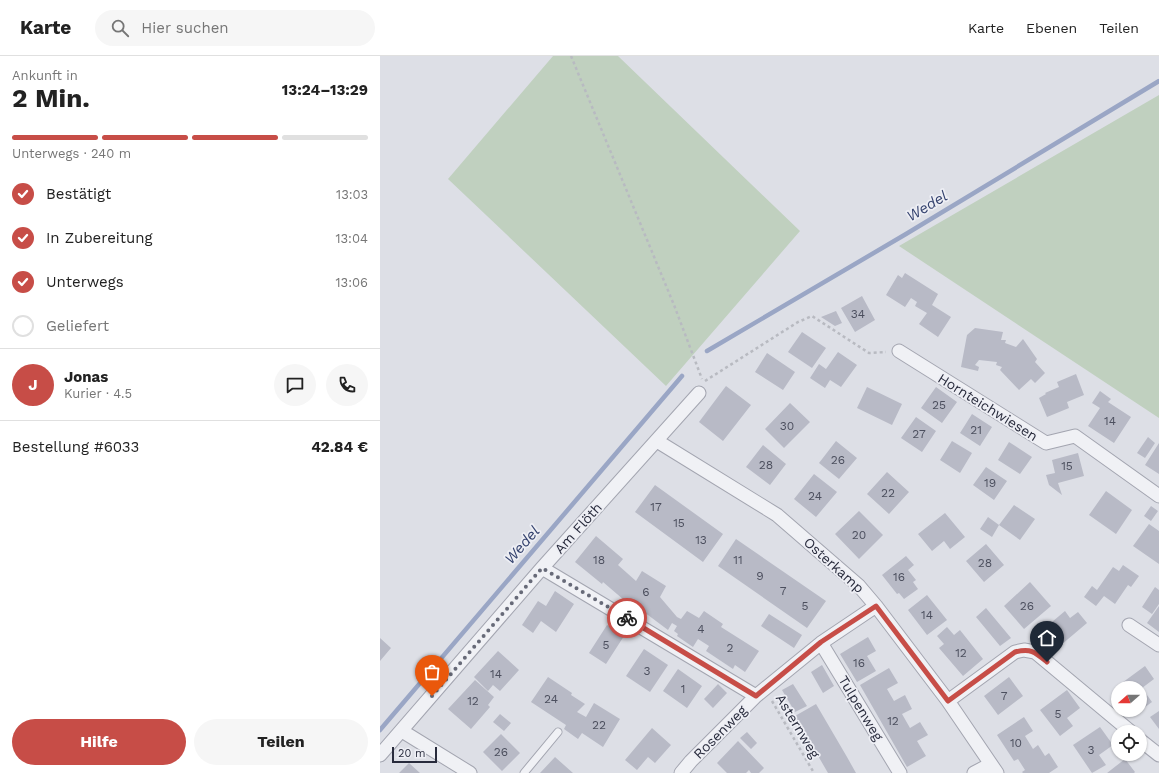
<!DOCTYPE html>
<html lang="de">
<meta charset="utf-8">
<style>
body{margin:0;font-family:"Work Sans",sans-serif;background:#f6f6f6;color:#222;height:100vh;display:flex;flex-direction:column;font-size:15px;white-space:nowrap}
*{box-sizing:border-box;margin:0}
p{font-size:13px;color:#767676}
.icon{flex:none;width:22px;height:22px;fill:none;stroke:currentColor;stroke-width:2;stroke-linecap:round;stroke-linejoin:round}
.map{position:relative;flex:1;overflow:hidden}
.details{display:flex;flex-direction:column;background:#fff;width:380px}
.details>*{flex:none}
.needle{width:26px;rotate:249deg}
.fabs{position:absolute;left:731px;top:625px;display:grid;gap:8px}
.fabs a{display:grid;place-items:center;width:36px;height:36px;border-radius:50%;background:#fff;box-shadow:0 1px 3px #0004;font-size:20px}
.scale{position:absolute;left:12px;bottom:10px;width:45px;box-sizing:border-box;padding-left:4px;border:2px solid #282b3c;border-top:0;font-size:11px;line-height:14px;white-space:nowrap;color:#282b3c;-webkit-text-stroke:3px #edeef4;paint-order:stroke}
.pin{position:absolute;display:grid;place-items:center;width:34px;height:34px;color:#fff;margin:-41px -17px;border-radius:50% 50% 50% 0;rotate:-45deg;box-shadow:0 0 4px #0007}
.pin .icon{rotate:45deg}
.courier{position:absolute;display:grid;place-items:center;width:40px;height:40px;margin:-20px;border:3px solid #c74d47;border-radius:50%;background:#fff;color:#222;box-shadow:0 1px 5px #0007}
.overview em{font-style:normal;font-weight:700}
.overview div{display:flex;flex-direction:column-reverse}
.overview{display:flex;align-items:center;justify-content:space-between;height:68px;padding:0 12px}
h1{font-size:26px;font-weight:700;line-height:30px}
.bar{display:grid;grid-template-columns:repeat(4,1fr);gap:6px 4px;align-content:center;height:48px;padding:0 12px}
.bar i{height:5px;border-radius:3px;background:#e0e0e0}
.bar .active{background:#c74d47}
.bar p{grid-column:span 4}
.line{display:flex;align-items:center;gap:10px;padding:0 12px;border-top:1px solid #e0e0e0}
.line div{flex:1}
.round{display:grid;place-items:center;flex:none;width:42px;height:42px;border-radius:21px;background:#f6f6f6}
ol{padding:0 12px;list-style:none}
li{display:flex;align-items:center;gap:12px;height:44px}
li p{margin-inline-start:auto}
li .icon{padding:4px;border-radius:50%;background:#c74d47;color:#fff;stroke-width:4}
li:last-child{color:#767676}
li i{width:22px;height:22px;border:2px solid #e0e0e0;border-radius:50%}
.action{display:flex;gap:8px;margin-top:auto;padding:8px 12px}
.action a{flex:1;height:46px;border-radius:24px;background:#c74d47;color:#fff;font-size:16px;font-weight:700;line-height:46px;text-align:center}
.action a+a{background:#f6f6f6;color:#222}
header{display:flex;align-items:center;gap:24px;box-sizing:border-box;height:56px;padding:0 20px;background:#fff;border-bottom:1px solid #e0e0e0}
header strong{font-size:19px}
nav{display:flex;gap:22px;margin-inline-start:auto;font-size:14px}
.search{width:280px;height:36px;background:#f6f6f6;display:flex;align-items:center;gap:10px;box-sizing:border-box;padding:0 14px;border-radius:22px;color:#767676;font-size:15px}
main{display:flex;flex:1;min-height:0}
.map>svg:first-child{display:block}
</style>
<header>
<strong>Karte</strong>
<div class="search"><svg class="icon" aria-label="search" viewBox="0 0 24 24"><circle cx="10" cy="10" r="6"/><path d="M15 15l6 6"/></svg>Hier suchen</div>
<nav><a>Karte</a><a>Ebenen</a><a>Teilen</a></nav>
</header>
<main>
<section class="details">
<div class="overview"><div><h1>2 Min.</h1><p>Ankunft in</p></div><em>13:24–13:29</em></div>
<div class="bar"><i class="active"></i><i class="active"></i><i class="active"></i><i></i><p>Unterwegs · 240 m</p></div>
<ol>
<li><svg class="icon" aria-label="check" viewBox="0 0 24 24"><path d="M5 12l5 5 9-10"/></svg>Bestätigt<p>13:03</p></li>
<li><svg class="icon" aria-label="check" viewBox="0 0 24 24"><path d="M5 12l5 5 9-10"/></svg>In Zubereitung<p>13:04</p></li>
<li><svg class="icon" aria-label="check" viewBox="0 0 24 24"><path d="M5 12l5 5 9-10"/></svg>Unterwegs<p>13:06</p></li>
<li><i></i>Geliefert</li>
</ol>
<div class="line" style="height:72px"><b class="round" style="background:#c74d47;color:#fff">J</b><div><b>Jonas</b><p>Kurier · 4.5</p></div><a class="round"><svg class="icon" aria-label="chat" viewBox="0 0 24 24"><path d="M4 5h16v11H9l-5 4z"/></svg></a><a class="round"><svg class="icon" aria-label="phone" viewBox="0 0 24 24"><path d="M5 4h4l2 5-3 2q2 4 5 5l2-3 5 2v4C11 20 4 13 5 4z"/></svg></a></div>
<div class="line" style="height:52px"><div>Bestellung #6033</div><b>42.84 €</b></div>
<div class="action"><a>Hilfe</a><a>Teilen</a></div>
</section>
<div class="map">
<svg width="779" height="717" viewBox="0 0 779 717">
<rect width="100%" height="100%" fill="#dddfe6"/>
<path fill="#c0d0bf" d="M173,0H238L420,175L286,330L68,123Z
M779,39V362L519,190Z"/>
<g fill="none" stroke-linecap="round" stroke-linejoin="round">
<path stroke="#9aa6c5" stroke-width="4.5" d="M327,295L526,178L779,25
M0,674L302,320"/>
</g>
<path fill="#b8bac6" d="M525,217L558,238L552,249L571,261L558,281L539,268L547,257L535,250L537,246L531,242L525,251L506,239L518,219L522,222Z
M482,240L495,264L475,276L461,252Z
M456,255L462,267L455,270L441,261Z
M595,272L623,276L621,284H626L625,287L636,291L643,283L657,303L655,306L665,317L655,327L651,323L639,334L620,314L622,311L616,309L617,306L599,304L595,309L599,311L598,315L581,311L587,279Z
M422,276L446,292L432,312L408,296Z
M458,296L477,309L461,331L450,324L445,332L430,322L439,308L446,313Z
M387,297L415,316L403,334L375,316Z
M696,318L704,339L687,346L689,352L667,361L659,342L666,338L665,337L679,331L677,326Z
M346,330L371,349L343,385L319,366Z
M487,331L522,348L512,369L477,352Z
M556,331L577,346L562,367L541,352Z
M720,335L731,343L728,346L751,361L734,387L708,370L720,352L712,347Z
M410,347L430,366L404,392L385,373Z
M592,358L612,371L600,390L580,377Z
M536,361L556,375L542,396L521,382Z
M768,381L775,387L765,402L757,397Z
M456,385L477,402L459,423L439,407Z
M572,385L592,397L580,417L560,404Z
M629,386L652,401L640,418L618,404Z
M779,387V418L765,409Z
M383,389L406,408L390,429L366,411Z
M698,397L704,420L678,427L682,439L669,429L666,419L675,417L672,404Z
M606,411L627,425L614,444L593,429Z
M507,416L529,436L509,458L487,438Z
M434,418L457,436L436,461L414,443Z
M275,429L343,478L323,506L255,456Z
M726,435L752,454L736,478L709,459Z
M634,449L655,463L640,484L619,469L612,481L600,473L608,461L619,469Z
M771,450L778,455L771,465L764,460Z
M479,455L503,479L479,503L455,478Z
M565,457L585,481L570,493L564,485L552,495L538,478Z
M769,468L779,475V508L753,490Z
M216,480L243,503L238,509L256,525L262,515L286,530L280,541L297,561L301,563L307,555L319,562L324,555L343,568L341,571L379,595L365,616L355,609L353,613L326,595L329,590L318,583L313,591L297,580L298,578L294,575L297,570L292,567L288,574L268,559L244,544L223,526L222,528L195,506Z
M356,483L446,545L427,572L338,510Z
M606,488L624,509L604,526L586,505Z
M526,500L534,509L528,514L536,524L533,526L538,533L524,543L519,537L517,538L502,519Z
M743,509L759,520L751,531L748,529L735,548L724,540L716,550L704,541L712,530L717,534L733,511L739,515Z
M650,526L671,550L644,573L624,550Z
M775,531L779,534V548L772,558L762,551Z
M175,535L194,548L176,576L161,565L153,577L142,569L158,545L166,550Z
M547,539L567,564L547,579L528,554Z
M779,550V576L767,567Z
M606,552L631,582L620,590L596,561Z
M685,555L690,562L698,556L707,567L681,589L666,571Z
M389,558L422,579L414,592L381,570Z
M227,569L244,580L226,608L209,597Z
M567,571L574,579L580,574L603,603L583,620L559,592L564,588L557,580Z
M488,581L496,595L487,600L496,615L477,626L460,598Z
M0,582L11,592L0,605Z
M264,593L288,609L270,636L246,620Z
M118,595L139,614L120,635L113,629L108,635L94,621Z
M442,609L454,630L443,637L431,616Z
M765,610L774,623L762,632L772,646L754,659L751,654H760V632H738V636L735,632Z
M509,612L518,627L507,633L514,645L525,639L532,653L522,658L530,672L540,666L548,679L537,685L546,700L527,711L480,629Z
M298,613L322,630L307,652L283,635Z
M168,621L192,637L191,639L205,648L197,656L206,661L214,647L240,663L223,691L202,677L198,683L184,673L186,669L151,646Z
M629,621L643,640L618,659L604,640Z
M95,624L114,641L108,649L110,651L91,673L68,653Z
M338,628L347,637L333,652L324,643Z
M413,628L427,650L415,656L402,634Z
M687,634L700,652L687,662L693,670L680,680L660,654Z
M436,648L467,701L476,717H448L415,660Z
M779,655V673L770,661Z
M120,658L131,667L124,675L113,666Z
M644,661L653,675L645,680L653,693L658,689L665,700L669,697L678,711L669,717H643L642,716L645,714L638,703L634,705L617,679Z
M720,671L733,689L719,699L726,709L712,717L693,689Z
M272,672L291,689L275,707L268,701L257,714L245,704Z
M367,676L377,687L371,693L360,682Z
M121,678L140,697L122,715L103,696Z
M358,685L384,712L379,717H371L369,714L366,717H347L337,707Z
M175,701L193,717H160Z
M745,703L755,716L754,717H727Z
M29,707L40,717H19Z"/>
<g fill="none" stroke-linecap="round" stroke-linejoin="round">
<defs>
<path id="service" d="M144,717L178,676"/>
<path id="minor" d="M519,295L666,387L695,380L779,440
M277,385L397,459L479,530L496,550L568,645L617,717
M162,512L376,640
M749,569L779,589
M441,587L520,717
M568,645L635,596L644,594L655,596L751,676
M22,675L90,717
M760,684L779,699
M0,699L162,512L319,337
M301,717L311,705L376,640L441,587L496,550
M594,717L611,708"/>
</defs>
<use href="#service" stroke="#a3a5b0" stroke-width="9"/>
<use href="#minor" stroke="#a3a5b0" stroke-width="15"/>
<path stroke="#b8bac1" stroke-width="2.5" stroke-dasharray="3 3" stroke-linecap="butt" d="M191,0L294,249L322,323
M325,325L418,266L432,260L489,297L506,296
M392,645L434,717"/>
<use href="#service" stroke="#f0f1f5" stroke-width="7"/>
<use href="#minor" stroke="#f0f1f5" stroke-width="13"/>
</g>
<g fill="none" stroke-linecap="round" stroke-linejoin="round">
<path stroke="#676a78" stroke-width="4" stroke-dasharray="0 7.2" d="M52,640L162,512L247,562"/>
<path stroke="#c74d47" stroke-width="5" d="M247,562L376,640L441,586L496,550L568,645L635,596C651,592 655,596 667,606"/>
</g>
<g text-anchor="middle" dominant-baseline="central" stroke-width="3.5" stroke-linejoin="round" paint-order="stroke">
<g font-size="12" fill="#4c4f5e">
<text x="478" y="258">34</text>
<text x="559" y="349">25</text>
<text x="730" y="365">14</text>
<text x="407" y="370">30</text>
<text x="596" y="374">21</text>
<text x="539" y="378">27</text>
<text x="458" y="404">26</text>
<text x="386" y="409">28</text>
<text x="687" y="410">15</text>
<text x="610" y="427">19</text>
<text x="508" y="437">22</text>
<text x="435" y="440">24</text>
<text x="276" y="451">17</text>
<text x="299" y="467">15</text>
<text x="479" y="479">20</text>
<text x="321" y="484">13</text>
<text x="219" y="504">18</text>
<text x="358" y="504">11</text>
<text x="605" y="507">28</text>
<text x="380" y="520">9</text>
<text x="519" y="521">16</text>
<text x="403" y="535">7</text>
<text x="266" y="536">6</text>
<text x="425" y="550">5</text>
<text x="647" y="550">26</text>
<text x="547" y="559">14</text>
<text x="321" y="573">4</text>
<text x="226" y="589">5</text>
<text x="350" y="592">2</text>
<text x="581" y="597">12</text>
<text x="479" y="607">16</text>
<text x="267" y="615">3</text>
<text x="116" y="618">14</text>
<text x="303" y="633">1</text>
<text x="624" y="640">7</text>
<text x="171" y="643">24</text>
<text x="93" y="645">12</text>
<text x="678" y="658">5</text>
<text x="513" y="665">12</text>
<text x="219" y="669">22</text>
<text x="636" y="687">10</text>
<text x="711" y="694">3</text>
<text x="121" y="696">26</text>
</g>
<g font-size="14" fill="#282b3c" stroke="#edeef4">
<text transform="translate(608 351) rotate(32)">Hornteichwiesen</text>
<text transform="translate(198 472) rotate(-48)">Am Flöth</text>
<text transform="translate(454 509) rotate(42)">Osterkamp</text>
<text transform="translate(481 652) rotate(59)">Tulpenweg</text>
<text transform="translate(418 670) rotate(59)">Asternweg</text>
<text transform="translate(340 676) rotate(-45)">Rosenweg</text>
</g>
<g font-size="15" font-style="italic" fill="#34426e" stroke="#edeef4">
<text transform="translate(547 150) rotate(-31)">Wedel</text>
<text transform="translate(142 489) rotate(-49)">Wedel</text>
</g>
</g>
</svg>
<div class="fabs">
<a><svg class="needle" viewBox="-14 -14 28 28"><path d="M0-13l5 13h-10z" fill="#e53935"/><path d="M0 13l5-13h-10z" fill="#767676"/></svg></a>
<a><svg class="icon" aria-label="locate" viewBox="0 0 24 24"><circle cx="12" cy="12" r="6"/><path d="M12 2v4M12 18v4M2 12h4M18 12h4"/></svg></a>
</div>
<div class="scale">20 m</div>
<div class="pin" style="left:52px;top:640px;background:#ea580c"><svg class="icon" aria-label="bag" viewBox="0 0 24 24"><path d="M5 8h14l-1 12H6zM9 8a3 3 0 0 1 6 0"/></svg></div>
<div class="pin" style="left:667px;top:606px;background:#1f2937"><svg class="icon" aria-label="home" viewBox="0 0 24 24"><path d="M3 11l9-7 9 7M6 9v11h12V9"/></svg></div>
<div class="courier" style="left:247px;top:562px"><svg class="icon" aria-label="bike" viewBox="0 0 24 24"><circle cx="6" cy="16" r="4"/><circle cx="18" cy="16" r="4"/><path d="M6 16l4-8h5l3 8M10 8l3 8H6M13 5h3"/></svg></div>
</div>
</main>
